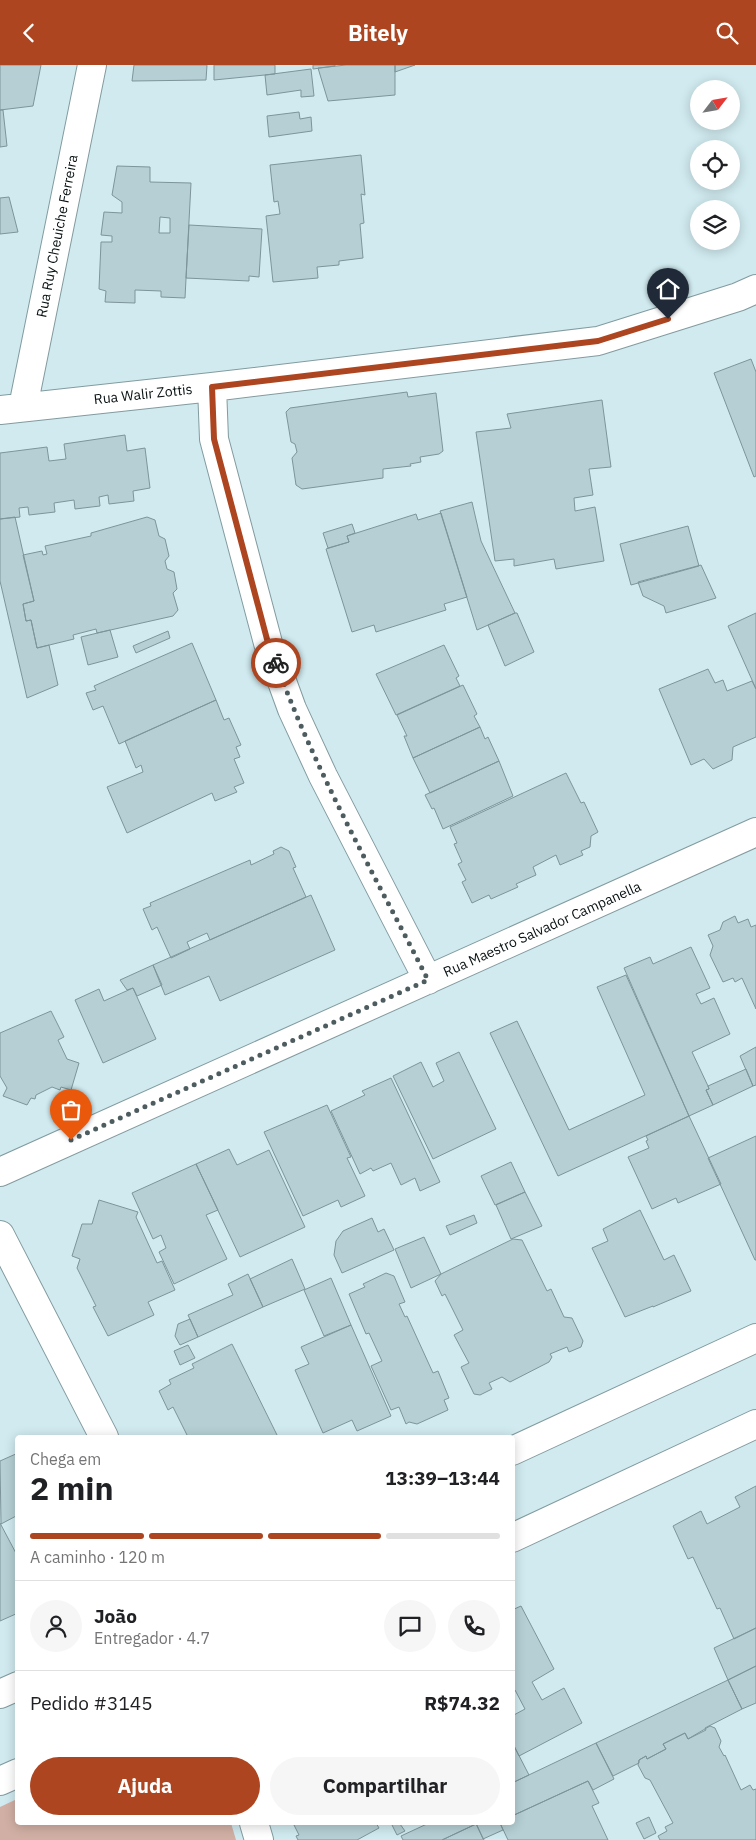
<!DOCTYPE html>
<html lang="pt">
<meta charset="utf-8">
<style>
body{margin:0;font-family:"IBM Plex Sans",sans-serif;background:#f6f6f6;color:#202124;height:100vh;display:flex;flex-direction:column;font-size:19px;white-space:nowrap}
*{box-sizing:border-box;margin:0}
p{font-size:16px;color:#757577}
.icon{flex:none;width:28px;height:28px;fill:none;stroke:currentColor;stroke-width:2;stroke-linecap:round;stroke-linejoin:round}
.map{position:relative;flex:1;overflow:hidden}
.panel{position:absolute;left:15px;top:1370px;width:500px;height:390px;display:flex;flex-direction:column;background:#fff;border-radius:5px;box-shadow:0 2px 12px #0003}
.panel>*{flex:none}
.needle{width:32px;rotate:59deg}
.buttons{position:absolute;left:690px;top:15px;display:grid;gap:10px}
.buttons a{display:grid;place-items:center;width:50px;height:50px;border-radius:50%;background:#fff;box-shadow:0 2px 12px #0003;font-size:25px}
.pin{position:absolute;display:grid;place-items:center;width:42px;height:42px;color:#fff;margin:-51px -21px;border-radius:50% 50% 50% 0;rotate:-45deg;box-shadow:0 0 5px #0007}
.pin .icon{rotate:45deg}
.courier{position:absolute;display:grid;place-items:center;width:50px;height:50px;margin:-25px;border:4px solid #ad4620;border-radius:50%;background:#fff;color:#222;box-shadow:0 1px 6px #0007}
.head em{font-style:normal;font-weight:700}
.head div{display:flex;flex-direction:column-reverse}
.head{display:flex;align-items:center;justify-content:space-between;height:85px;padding:0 15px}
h1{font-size:32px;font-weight:700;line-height:38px}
.bar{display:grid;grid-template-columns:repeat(4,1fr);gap:8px 5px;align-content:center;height:60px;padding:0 15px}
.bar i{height:6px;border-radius:4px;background:#e0e0e0}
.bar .selected{background:#ad4620}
.bar p{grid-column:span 4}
.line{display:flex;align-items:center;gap:12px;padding:0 15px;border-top:1px solid #e0e0e0}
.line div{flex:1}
.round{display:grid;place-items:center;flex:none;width:52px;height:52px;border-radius:26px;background:#f6f6f6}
.action{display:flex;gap:10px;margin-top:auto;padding:10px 15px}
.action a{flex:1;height:58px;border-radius:30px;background:#ad4620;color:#fff;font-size:20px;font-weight:700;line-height:58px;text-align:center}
.action a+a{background:#f6f6f6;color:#202124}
header{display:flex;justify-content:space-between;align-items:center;height:65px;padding:0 15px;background:#ad4620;color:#fff;font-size:22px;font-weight:700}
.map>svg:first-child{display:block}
</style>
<header><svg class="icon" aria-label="back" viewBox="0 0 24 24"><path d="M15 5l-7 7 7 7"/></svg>Bitely<svg class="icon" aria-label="search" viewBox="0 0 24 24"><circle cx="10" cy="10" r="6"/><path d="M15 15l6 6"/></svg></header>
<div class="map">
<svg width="756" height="1775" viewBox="0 0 756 1775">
<rect width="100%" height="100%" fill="#d0eaef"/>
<path fill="#d1afa4" d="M17,1734L18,1758H231L236,1775H0V1742Z"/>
<path fill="#b5cfd4" stroke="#7d959a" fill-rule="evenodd" d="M0,0H41L33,41L0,45Z
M134,0H207L206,15L132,16Z
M214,0H275V9L214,15Z
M313,0H335V1L313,4Z
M346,0H395V30L328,36L318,3Z
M395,0H415L395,7Z
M311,4L314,31L301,32V25L267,30L265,10Z
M0,45H3L7,81L0,82Z
M299,47L300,54L311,52L312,66L269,72L267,51Z
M361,90L365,130L361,129L364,158L360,159L363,193L339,196V200L317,202L318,213L273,217L266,151L280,149L278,136L274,137L270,100Z
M117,101L150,102V117L191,118L185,233L161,232V226L135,225V238L105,237L106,226L99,224L101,177H112V171L101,170L104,147L122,148V137L112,130ZM160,152L170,153V168H159Z
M9,132L18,167L0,169V133Z
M189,160L262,164L259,212L249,211V216L186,213Z
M751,294L756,307V411L754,412L714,308Z
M407,327L408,332L436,328L443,386L439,389L420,392L421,397L410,399L411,401L383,404V413L302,424L296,420L292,393L297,387L295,379L291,377L286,347L290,343Z
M602,335L611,402L589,404L593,430L574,433L575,446L595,442L604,496L556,504L554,494L514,501V494L495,496L476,367L511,363L507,349Z
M125,370L127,386L145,383L150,423L133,426L134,436L109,439L108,430L99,432L100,441L75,444L74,435L54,438L55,447L29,450L28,442L19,443L20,452L0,454V388L47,382L49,396L66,394L64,379Z
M472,437L481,476L515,548L477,565L440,446Z
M441,448L467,532L444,539L446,545L376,567L374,560L352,567L326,484L349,477L347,471L416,449L418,455Z
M15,452L34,536L23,539L26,556L31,555L37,583L49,580L58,620L27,633L0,516V454Z
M147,452L155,455L159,471L165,474L169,491L165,496L167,504L174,507L177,524L173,528L178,545L173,551L97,568L96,564L73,570L74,574L37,583L31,555L26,556L23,539L34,536L23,490L42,486L43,490L47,489L45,481L91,471V468Z
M352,459L355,468L347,471L349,477L328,483L323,468Z
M688,461L699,501L631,520L620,479Z
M701,500L716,533L666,548L664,541L643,531L638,517Z
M515,548H517L534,587L505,601L488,560Z
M756,548V624L728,561Z
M110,565L118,592L88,600L81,572Z
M168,566L170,573L136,588L133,581Z
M192,578L216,635L119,679L103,641L93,645L86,628L96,625L94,621Z
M444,580L459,611L456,613L460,621L396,650L376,609Z
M708,604L715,618L723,615L727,626L752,616L756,624V672L733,682L732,695L713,704L704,694L691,700L659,624Z
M463,620L477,649L474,651L480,662L413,693L404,671H407L397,650Z
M216,635L224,655L229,653L241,680L236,682L240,692L234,694L244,718L234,722L237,727L215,736L212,728L127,768L107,722L143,707L141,700L136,703L125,676Z
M480,662L485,674L488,672L499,696L430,728L413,693Z
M499,696L513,731L443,764L434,743L432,744L425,730Z
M566,708L581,738L584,737L598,767L591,771L590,782L581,786L583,790L560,800L556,790L533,802L536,810L516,819L518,822L491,834L489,830L472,838L462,817L466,815L458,799L462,797L454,779L457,778L450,762Z
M281,782L289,786L296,802L293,803L306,832L210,875L207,868L187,877L190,884L171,893L157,862L152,865L143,844L151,841L150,838L250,795L251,800L274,789L273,786Z
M311,830L335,885L220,936L209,911L165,930L153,900Z
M735,851L738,858L748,854L751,862L756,860V944L742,913L735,917L733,913L723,917L710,890L713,881L708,870L720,865L723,857Z
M691,882L710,923L696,929L701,939L714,933L730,969L692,987L708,1021L709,1024L706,1025L713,1040L689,1051L624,903L650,892L653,899Z
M153,900L162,920L137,931L133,923L127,925L120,915Z
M626,910L689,1051L558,1111L490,968L517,956L569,1065L645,1030L597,922Z
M133,923L156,974L103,998L75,935L99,924L104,936Z
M51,946L64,972L58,975L67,994L79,998L71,1025L61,1022L60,1025L52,1022L36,1030L35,1034L31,1033L27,1040L3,1031L7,1023L0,1011V968Z
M756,982V1020L753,1021L740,991Z
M459,987L496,1064L433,1094L393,1011L421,997L433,1022L444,1016L436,998Z
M746,1004L753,1021L713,1040L706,1025L709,1024L708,1021Z
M391,1013L440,1117L420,1126L415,1113L401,1120L391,1098L373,1106L371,1103L360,1109L331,1046L365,1030L362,1026Z
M327,1040L351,1092L347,1093L365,1131L341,1142L338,1135L303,1151L264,1067Z
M689,1051L721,1119L678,1138L676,1133L652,1144L628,1092L649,1083L646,1076L648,1075L646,1071Z
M756,1071V1195H755L708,1093Z
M229,1084L237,1100L269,1085L305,1162L240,1192L196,1099Z
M511,1097L525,1127L495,1140L481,1111Z
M196,1099L218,1145L206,1150L227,1194L174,1219L159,1187L166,1183L161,1170L153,1174L132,1128Z
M525,1127L542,1161L511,1174L496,1140Z
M99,1135L138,1147L136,1152L157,1198L162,1196L175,1225L148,1237L154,1250L108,1271L93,1242L96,1241L77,1203L80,1194L72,1191L82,1159H92Z
M640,1145L664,1195L674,1190L691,1226L653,1242V1241L625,1252L592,1183L608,1176L603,1164Z
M474,1150L477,1158L450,1170L446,1161Z
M372,1153L378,1167L384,1164L394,1185L342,1208L334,1190L336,1176L343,1166Z
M424,1172L441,1209L411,1223L395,1184Z
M513,1174L522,1175L547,1226L551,1224L564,1252L572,1253L583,1276L581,1282L569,1287L567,1282L550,1289L552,1292L549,1297L510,1317L502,1312L489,1318L492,1324L480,1330L474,1329L461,1302L469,1298L454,1270L463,1265L445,1229L442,1231L435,1216L441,1209Z
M292,1194L305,1224L263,1242L250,1214Z
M386,1208L394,1211L405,1237L399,1239L405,1252L407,1251L433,1308L438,1306L449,1333L444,1335L448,1345L417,1359L409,1357L406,1359L399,1342L391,1345L371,1301L382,1296L369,1268L366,1269L349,1229L365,1222L363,1219Z
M248,1209L263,1242L198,1272L188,1250L233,1230L228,1219Z
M331,1213L351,1260L324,1271L304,1225Z
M190,1254L198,1272L180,1280L175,1271L178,1259Z
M351,1260L391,1351L357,1366L352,1355L323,1368L295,1305L309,1299L301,1282Z
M232,1279L278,1372H188L173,1342L168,1345L159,1326L171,1319L169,1315L194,1303L192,1299Z
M188,1280L195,1293L180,1300L174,1286Z
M18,1388V1450L1,1459L0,1396Z
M756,1421V1563L734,1574L720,1543L717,1544L693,1492L688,1494L673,1461L701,1446L707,1459L740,1442L735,1432Z
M0,1458L18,1492V1548L0,1556Z
M521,1541L554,1604L532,1617L542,1635L564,1623L582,1658L519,1691L512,1677V1651L525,1644L515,1625L512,1627V1545Z
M756,1563V1601L728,1615L714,1583Z
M756,1601V1638L742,1644L728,1615Z
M728,1615L742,1644L705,1663L706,1665L688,1674L685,1668L663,1679L666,1684L647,1694L646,1691L639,1695V1698L613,1711L596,1678Z
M710,1661L715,1663L721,1676L719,1682L724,1691L725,1690L741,1725L750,1720L753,1725L756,1724V1775H660L658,1771L667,1766L665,1762L673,1758L650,1715L645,1713L638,1700L639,1695L646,1691L647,1694L666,1684L663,1679L685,1668L688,1674Z
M512,1677L529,1710L512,1718Z
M596,1678L614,1714L593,1725L588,1716L512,1751V1718Z
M588,1716L599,1738L592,1741L608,1775H508L500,1758H512V1751Z
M649,1752L656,1768L644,1774L636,1758Z
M293,1758H376L379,1763L357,1775H298L296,1771L299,1770Z
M391,1758H403L400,1759L405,1766L397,1770Z
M429,1758H476V1759L442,1775H403L401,1771Z
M476,1758H500L503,1765L483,1774Z
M476,1759L484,1775H442Z"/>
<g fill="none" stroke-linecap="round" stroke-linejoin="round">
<defs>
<path id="minor" d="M212,322L214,374L268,578L292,644L323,711L428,915
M23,342L92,0
M0,345L212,322L598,276L738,232L756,224
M0,1107L756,767
M0,1170L104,1372
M254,1758L259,1775"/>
<path id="secondary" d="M512,1386L756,1273
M512,1473L756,1359
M0,1629L18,1621
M0,1716L18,1708"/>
</defs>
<use href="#minor" stroke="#829b9f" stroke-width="30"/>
<use href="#secondary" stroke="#829b9f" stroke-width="30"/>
<use href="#minor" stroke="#fff" stroke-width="28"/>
<use href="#secondary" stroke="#fff" stroke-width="28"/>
</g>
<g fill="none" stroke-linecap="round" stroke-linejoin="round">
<path stroke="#4d5c5f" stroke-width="5" stroke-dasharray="0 9" d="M71,1075L428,915C375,811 316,708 276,598"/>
<path stroke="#ad4620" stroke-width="6" d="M276,598L268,578L214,374L212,322L598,276L668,254"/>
</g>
<g text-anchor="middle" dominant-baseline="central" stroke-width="4.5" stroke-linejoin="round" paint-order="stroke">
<g font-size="14" fill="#071011" stroke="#fff">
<text transform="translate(57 171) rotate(-79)">Rua Ruy Cheuiche Ferreira</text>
<text transform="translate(143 329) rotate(-6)">Rua Walir Zottis</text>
<text transform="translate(542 864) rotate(-24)">Rua Maestro Salvador Campanella</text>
</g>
</g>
</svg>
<div class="buttons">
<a><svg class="needle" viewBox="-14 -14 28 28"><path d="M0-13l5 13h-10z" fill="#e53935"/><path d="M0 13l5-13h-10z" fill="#757577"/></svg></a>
<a><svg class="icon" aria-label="locate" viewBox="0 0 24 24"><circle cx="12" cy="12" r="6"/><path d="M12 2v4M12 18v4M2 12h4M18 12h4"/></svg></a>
<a><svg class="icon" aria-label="layers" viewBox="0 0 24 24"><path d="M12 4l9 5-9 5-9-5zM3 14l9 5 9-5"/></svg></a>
</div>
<div class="pin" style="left:71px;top:1075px;background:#ea580c"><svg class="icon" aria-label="bag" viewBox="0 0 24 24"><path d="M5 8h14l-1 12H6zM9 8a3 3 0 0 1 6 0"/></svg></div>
<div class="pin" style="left:668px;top:254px;background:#1f2937"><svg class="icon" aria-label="home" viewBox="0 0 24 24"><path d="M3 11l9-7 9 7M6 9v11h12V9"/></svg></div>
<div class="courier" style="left:276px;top:598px"><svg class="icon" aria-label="bike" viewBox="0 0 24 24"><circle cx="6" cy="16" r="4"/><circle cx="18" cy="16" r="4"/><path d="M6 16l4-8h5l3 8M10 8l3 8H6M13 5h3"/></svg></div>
<section class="panel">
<div class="head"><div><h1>2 min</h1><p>Chega em</p></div><em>13:39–13:44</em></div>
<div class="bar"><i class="selected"></i><i class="selected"></i><i class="selected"></i><i></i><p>A caminho · 120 m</p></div>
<div class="line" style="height:90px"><a class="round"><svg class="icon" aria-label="person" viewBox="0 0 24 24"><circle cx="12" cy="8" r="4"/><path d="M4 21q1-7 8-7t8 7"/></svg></a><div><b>João</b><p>Entregador · 4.7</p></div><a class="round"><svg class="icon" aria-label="chat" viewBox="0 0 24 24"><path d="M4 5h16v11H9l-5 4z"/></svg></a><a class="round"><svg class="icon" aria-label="phone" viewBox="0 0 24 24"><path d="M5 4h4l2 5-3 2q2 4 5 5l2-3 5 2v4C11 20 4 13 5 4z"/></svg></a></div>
<div class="line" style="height:65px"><div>Pedido #3145</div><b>R$74.32</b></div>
<div class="action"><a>Ajuda</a><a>Compartilhar</a></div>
</section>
</div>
